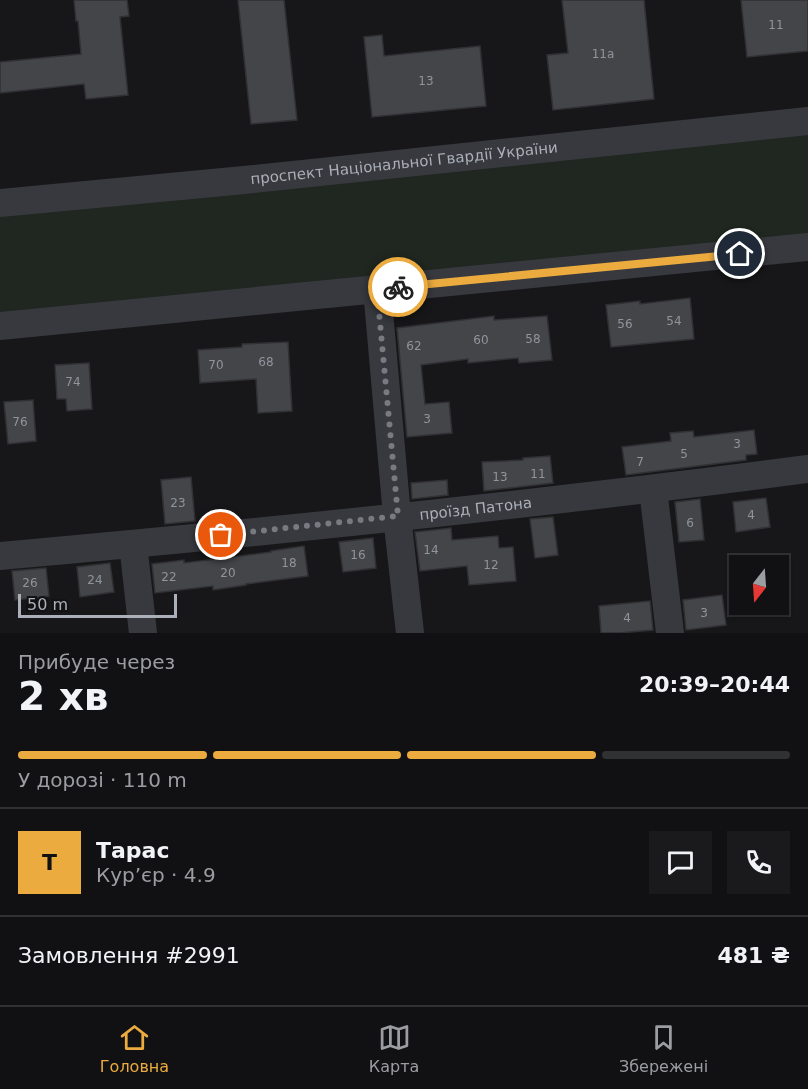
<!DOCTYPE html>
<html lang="uk">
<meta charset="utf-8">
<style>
body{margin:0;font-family:"DejaVu Sans",sans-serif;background:#1a1a1c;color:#f1f3f6;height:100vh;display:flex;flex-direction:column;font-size:22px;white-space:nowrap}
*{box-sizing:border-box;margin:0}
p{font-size:20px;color:#9c9da0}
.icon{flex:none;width:33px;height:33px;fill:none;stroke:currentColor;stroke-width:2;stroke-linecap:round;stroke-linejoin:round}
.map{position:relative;height:633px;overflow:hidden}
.side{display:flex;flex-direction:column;background:#111113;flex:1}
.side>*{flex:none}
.needle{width:39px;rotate:197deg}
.controls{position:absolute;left:729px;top:555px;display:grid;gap:12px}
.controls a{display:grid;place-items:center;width:60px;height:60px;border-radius:0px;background:#111113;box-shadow:0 2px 4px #0004,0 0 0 2px #303133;font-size:30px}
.scale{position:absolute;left:18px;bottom:15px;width:159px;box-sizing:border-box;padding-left:6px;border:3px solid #aaafb8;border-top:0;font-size:16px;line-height:21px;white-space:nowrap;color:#aaafb8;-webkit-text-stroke:4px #121214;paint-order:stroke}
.pin{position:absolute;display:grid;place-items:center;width:51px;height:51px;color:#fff;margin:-26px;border:3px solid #fff;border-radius:50%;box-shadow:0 2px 6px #0007}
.courier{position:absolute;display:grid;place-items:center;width:60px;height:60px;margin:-30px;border:4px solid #ebab3e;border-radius:50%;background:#fff;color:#222;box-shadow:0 2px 8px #0007}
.overview em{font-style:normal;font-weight:800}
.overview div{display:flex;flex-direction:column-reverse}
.overview{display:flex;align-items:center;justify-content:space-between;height:102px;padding:0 18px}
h1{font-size:39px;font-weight:800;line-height:45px}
.bar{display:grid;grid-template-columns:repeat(4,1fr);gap:9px 6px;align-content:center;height:72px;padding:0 18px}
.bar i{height:8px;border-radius:4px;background:#303133}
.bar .on{background:#ebab3e}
.bar p{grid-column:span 4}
.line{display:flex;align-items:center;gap:15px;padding:0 18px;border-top:2px solid #303133}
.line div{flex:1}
.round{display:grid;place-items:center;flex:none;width:63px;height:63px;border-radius:0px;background:#1a1a1c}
.tab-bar{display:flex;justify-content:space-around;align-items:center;height:84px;border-top:2px solid #303133;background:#111113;font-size:16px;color:#9c9da0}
.tab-bar a{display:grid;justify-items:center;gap:3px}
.tab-bar .on{color:#ebab3e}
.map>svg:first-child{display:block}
</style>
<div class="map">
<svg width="808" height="633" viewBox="0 0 808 633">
<rect width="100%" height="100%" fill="#171719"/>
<path fill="#1f2720" d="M808,132V235L0,315V216Z"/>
<path fill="#444549" stroke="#313135" stroke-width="1.5" d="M74,0H127L129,16L120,17L128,95L86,99L84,84L0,93V62L81,54L78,21H76Z
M238,0H284L297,120L251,124Z
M562,0H644L654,99L553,110L547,55L568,53Z
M741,0H808V51L747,57Z
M382,35L384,56L480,46L486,106L372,117L364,37Z
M690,298L694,339L611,347L606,305L640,301V304Z
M494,316V320L547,316L552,360L519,363L518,358L468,363V359L421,365L425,404L449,402L452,433L407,437L397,328Z
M288,342L292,411L258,413L256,379L200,383L198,350L242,347V344Z
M89,363L92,409L67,411L66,399H57L55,365Z
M33,400L36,441L8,444L4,402Z
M754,430L757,454L746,455V460L626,475L622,447L671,441L670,433L693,431L694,437Z
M550,456L553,483L484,491L482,462L523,460V458Z
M191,477L195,521L165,524L161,480Z
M447,480L448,495L412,499L411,483Z
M766,498L770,527L736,532L733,502Z
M700,499L704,540L679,542L675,502Z
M553,517L558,555L535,558L530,519Z
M451,528L452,540L498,536L499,548L513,547L516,581L469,585L467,566L420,571L415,532Z
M373,538L376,568L343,572L339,542Z
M304,546L308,576L246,584V585L213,590V586L155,593L152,564L184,560V563L271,552V551Z
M110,563L114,592L80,597L77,567Z
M46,568L49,596L15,600L12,571Z
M722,595L726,625L686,630L683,600Z
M650,601L653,630L619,633H601L599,606Z"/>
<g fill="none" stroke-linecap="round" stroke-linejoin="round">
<g stroke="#38393e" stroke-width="28">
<path id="s1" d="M0,203L244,180L808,121"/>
<path d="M377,289L397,516L410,633"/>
<path d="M0,326L808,247"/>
<path d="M653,489L670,633"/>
<path d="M133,544L143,633"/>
<path id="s2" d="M0,556C270,532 539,504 808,469"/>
</g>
</g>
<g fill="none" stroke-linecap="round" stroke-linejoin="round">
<path stroke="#777a80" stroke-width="6" stroke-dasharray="0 10.8" d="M221,535L398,516L377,290L398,287"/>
<path stroke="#ebab3e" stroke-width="8" d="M398,287L740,254"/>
</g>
<g text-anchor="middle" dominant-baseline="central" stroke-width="5" stroke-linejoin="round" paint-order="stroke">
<g font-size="12" fill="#90949c">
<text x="776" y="25">11</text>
<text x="603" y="54">11а</text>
<text x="426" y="81">13</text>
<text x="674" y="321">54</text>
<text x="625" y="324">56</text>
<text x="533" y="339">58</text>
<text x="481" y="340">60</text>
<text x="414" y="346">62</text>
<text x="266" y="362">68</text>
<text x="216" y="365">70</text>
<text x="73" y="382">74</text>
<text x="427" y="419">3</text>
<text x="20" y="422">76</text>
<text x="737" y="444">3</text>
<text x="684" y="454">5</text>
<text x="640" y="462">7</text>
<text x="538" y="474">11</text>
<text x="500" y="477">13</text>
<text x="178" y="503">23</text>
<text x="751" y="515">4</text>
<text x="690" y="523">6</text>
<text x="431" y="550">14</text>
<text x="358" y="555">16</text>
<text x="289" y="563">18</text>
<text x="491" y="565">12</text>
<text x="228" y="573">20</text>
<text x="169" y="577">22</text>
<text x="95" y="580">24</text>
<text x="30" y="583">26</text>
<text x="704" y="613">3</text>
<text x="627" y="618">4</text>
</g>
<g font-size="15" fill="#aaafb8" stroke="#121214">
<text stroke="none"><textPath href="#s1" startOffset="406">проспект Національної Гвардії України</textPath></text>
<text stroke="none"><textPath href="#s2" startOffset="478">проїзд Патона</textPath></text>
</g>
</g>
</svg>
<div class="controls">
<a><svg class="needle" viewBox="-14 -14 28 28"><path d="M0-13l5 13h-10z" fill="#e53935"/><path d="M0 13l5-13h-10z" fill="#9c9da0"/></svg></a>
</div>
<div class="scale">50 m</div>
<div class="pin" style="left:221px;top:535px;background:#ea580c"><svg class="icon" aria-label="bag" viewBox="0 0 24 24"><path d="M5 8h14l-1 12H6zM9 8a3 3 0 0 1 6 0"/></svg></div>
<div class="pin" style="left:740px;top:254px;background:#1f2937"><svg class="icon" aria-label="home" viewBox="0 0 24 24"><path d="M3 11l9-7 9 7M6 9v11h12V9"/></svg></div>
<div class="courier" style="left:398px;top:287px"><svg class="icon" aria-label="bike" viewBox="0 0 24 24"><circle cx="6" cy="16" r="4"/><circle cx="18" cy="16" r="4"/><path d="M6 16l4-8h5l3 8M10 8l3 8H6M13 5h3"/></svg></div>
</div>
<section class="side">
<div class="overview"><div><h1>2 хв</h1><p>Прибуде через</p></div><em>20:39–20:44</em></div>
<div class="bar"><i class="on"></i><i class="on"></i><i class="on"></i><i></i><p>У дорозі · 110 m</p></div>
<div class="line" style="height:108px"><b class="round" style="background:#ebab3e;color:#111">Т</b><div><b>Тарас</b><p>Кур’єр · 4.9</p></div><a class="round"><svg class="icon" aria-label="chat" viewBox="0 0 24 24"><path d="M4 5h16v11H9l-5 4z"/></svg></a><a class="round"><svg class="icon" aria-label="phone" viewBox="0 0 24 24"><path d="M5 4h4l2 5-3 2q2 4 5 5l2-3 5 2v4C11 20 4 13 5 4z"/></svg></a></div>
<div class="line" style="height:78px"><div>Замовлення #2991</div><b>481 ₴</b></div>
</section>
<nav class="tab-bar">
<a class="on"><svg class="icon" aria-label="home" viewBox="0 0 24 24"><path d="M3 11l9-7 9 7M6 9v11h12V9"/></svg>Головна</a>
<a><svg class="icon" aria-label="map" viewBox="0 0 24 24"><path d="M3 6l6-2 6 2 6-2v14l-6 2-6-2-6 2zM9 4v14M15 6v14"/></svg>Карта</a>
<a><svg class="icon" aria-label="saved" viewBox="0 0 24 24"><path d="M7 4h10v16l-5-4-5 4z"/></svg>Збережені</a>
</nav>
